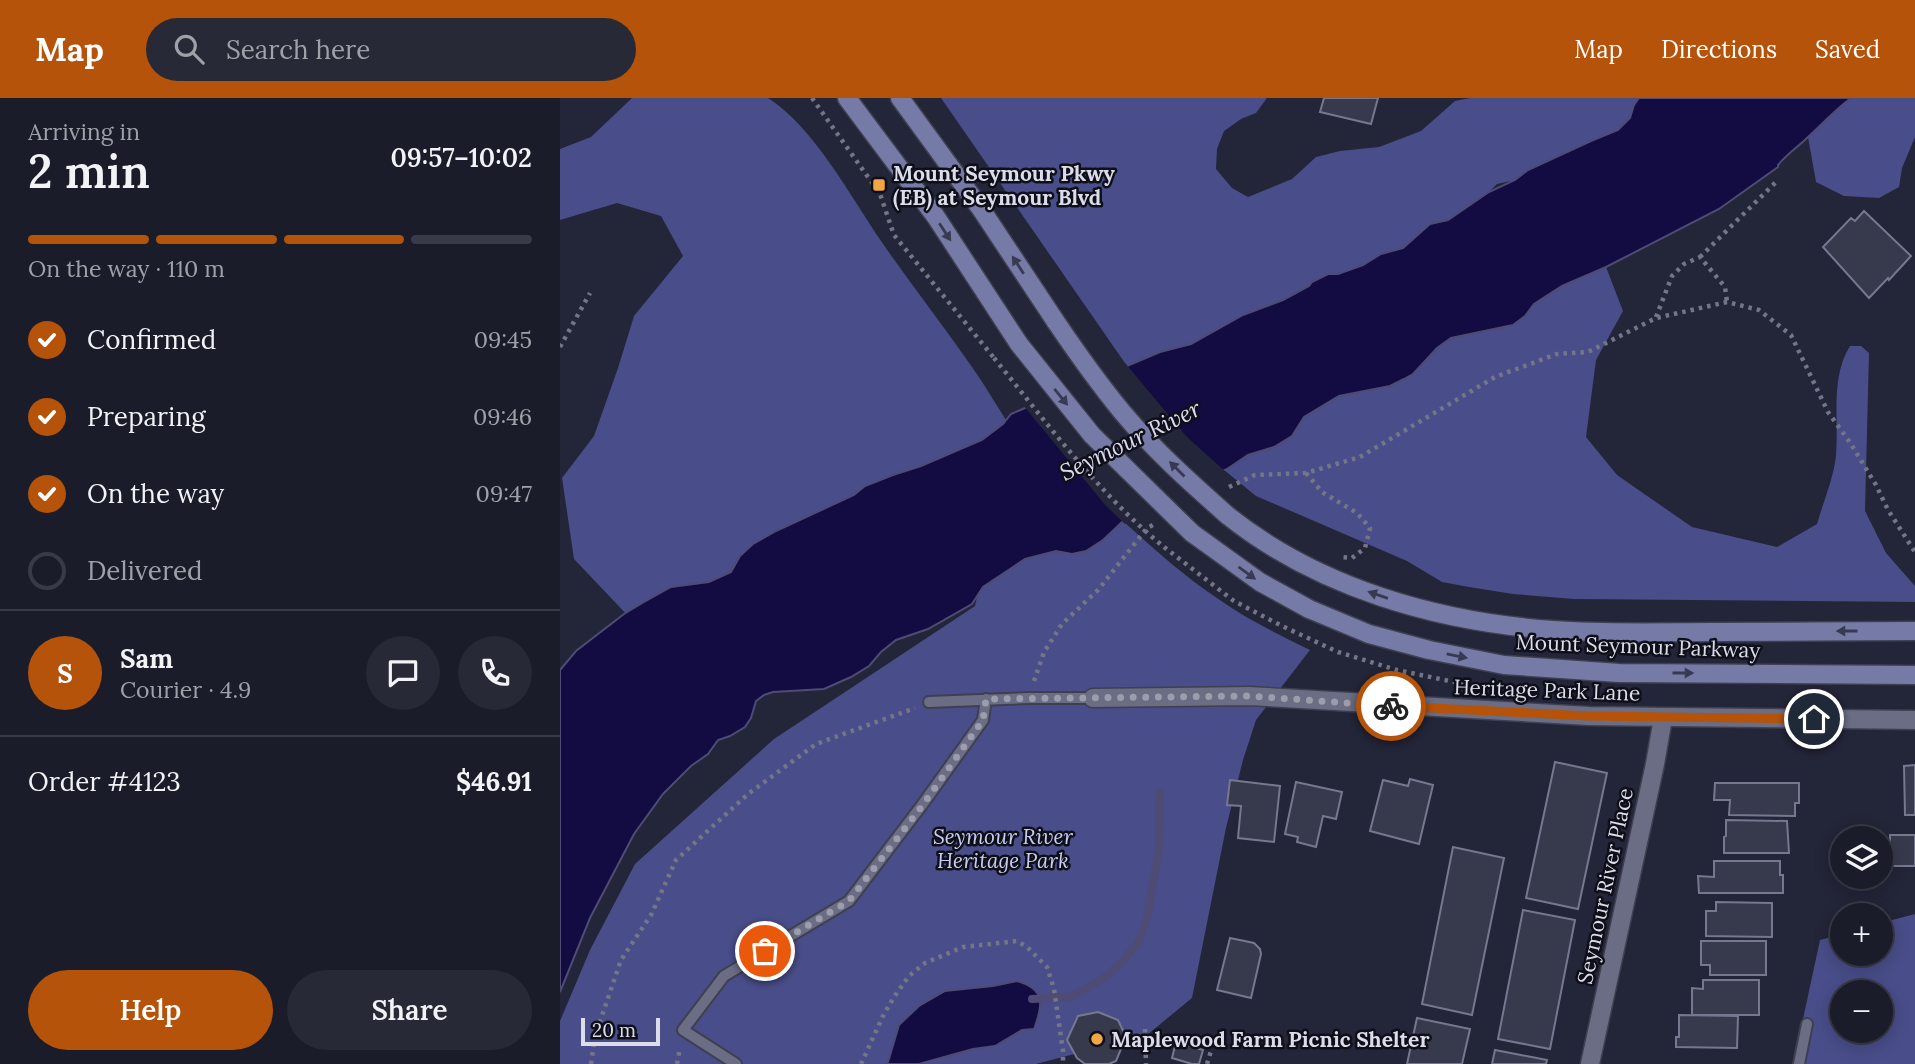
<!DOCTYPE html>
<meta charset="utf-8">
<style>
body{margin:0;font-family:Lora,serif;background:#272936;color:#f1f3f6;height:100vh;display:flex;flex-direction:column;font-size:26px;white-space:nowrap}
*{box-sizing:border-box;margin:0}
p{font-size:23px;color:#9fa1a8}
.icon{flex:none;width:38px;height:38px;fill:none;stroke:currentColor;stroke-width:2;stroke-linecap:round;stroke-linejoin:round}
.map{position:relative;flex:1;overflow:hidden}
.panel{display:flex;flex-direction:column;background:#1a1c2a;width:560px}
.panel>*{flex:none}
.tools{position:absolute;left:1270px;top:728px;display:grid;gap:14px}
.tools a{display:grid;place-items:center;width:63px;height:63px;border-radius:50%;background:#1a1c2a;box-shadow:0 4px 18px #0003,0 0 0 2px #383a47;font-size:35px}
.scale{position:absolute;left:21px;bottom:18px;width:79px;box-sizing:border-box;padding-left:7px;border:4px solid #dbddea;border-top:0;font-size:19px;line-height:24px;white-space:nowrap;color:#dbddea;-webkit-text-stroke:5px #0e0f18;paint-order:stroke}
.pin{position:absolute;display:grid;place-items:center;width:60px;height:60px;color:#fff;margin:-30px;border:4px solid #fff;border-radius:50%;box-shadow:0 2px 7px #0007}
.courier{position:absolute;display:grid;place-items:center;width:70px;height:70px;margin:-35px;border:5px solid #b45309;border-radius:50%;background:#fff;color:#222;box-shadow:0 2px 9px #0007}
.overview em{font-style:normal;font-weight:600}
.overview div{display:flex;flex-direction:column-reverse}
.overview{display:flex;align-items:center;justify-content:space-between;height:119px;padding:0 28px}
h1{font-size:46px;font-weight:600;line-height:52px}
.bar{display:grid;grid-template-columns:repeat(4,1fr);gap:10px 7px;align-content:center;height:84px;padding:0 28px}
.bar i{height:9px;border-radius:5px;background:#383a47}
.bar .selected{background:#b45309}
.bar p{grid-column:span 4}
.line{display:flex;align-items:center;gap:18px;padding:0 28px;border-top:2px solid #383a47}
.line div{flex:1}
.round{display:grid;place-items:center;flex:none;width:74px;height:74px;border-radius:37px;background:#272936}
ol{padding:0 28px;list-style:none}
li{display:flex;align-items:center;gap:21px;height:77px}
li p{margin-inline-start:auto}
li .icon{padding:7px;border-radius:50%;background:#b45309;color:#fff;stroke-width:4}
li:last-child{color:#9fa1a8}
li i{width:38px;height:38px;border:4px solid #383a47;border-radius:50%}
.cta{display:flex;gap:14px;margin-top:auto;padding:14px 28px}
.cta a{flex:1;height:80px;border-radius:42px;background:#b45309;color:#fff;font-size:28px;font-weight:600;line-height:80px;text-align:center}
.cta a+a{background:#272936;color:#f1f3f6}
header{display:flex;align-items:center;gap:42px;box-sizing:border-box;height:98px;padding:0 35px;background:#b45309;color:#fff}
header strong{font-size:33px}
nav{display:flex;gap:38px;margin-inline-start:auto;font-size:24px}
.search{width:490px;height:63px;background:#272936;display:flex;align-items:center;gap:18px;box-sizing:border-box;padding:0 24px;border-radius:38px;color:#9fa1a8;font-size:26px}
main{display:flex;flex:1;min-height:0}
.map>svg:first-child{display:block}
</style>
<header>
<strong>Map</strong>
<div class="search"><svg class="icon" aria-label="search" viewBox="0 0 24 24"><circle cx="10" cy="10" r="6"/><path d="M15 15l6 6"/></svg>Search here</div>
<nav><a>Map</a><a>Directions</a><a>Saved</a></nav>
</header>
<main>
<section class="panel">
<div class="overview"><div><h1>2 min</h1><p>Arriving in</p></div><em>09:57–10:02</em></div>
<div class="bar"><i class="selected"></i><i class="selected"></i><i class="selected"></i><i></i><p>On the way · 110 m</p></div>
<ol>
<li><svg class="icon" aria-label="check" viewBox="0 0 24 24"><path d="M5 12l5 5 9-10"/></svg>Confirmed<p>09:45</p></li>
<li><svg class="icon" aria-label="check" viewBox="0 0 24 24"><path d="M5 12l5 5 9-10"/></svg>Preparing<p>09:46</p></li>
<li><svg class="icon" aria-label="check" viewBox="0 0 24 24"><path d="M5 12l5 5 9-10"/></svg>On the way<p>09:47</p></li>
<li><i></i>Delivered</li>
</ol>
<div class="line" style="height:126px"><b class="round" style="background:#b45309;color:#fff">S</b><div><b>Sam</b><p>Courier · 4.9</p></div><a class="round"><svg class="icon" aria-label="chat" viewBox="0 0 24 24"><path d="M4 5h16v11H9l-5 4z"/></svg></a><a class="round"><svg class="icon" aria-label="phone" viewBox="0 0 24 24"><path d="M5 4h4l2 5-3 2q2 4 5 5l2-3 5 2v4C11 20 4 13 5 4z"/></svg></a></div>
<div class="line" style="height:91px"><div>Order #4123</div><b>$46.91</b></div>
<div class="cta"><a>Help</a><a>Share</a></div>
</section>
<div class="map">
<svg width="1355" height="966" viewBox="0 0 1355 966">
<rect width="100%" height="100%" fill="#232538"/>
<path fill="#494d89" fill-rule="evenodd" d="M72,0H208C253,28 291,99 321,143C350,185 382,226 412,269C426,289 439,311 452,332L164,488L70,520L14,461L2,380L34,338L58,270L74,218L123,158L101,118L57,105L0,122V51L31,39Z
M381,0H707L696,15L681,21L664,33L657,51L656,71L672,90L688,99L732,81L756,59L780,53L819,49L861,33L895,3L910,0H1079L1074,8L1070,20L1058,32L1019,48L968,72L955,82L937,86L929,94L888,122L870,126L843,150L821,156L803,167L778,176H768L752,184L749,188L723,202L683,217L631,246L600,254L567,268Z
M1291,0H1355V39L1342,70L1339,89L1319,100L1284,98L1256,84L1248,39L1278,9Z
M1046,169L1063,213L1036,262L1026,339L1057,377L1132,429L1217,449L1257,426C1263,405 1274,379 1276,357C1279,321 1270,280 1290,248H1301L1309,255L1305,413L1326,455L1355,488V504L1014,501L953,496L909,489L882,484L847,463L696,398L664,372L688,357L714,349L732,338L744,319L779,298L830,288L844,281L853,276L877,250L891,240L953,227L965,218L974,206L1002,188Z
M563,423C594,451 625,479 660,502C688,522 720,537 750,552L696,622L683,662L666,730L632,900L587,937L476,966H0V923L30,852L75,766L214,641L415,508L417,499L423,489L465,461L496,453H526L543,442Z
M1355,816V966H1239L1235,958L1260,842L1283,836V856H1321V825ZM1283,894H1321V933H1283Z"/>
<path fill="#120c42" stroke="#4e4b74" stroke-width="2" d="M1079,0H1291C1275,12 1262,26 1248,39C1238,49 1227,56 1218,67V69L1159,111L1046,169L1002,188L974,206L965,218L953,227L891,240L877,250L853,276L844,281L830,288L779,298L744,319L732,338L714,349L688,357L667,371L563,423L543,442L526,453L512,456L496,453L465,461L423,489L412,506L368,531L336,542L321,554L309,568L291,579L264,591L213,594L204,597L196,603L191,620L185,629L170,638L158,642L148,656L131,668L103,696L74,736L30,820L0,894V572L16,553L64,516L84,504L111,489L149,484L171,474L180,458L193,446L216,433L294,397L305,388L333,377L361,368L422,342L443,326L451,316L465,310L490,296L567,268L600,254L631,246L683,217L723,202L749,188L752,184L768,176H778L803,167L821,156L843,150L870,126L888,122L929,94L955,82L968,72L1031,43L1058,32L1070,20L1074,7Z
M457,883C486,891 483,907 474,931L462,932L435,948L413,951L359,966H327L329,961L339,927L359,908L385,893L433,888Z"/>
<path fill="#232538" d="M565,265L627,339L667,375L565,426L546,408L463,307L488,292Z"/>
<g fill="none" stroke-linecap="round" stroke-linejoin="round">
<path stroke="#4e4b74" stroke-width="8" d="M472,901L511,899L544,880L561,865L579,843L587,821L599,751L600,694"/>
</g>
<path fill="#37394d" stroke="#75788f" stroke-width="2" d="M764,0H818L811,26L760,14Z
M1304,113L1351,158L1329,182L1328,180L1309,200L1263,149L1291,120L1295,123Z
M995,664L1047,675L1018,811L966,800Z
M1355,667V717H1345L1344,668Z
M850,681L873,687L859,746L810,733L823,682L848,688Z
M670,682L720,688L714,744L678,740L681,708L667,707Z
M736,684L782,694L776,721L763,718L756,749L737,744L738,739L725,736Z
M1155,685H1239V705H1235V718L1169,717L1170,702H1154Z
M1166,722L1227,723L1229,755H1164V739L1166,738Z
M1330,737H1355V768H1330Z
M893,749L944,760L912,917L862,906Z
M1154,763H1220V777H1223V795H1139L1138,778L1154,779Z
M1156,804L1212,805V839L1146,838V813H1156Z
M963,812L1015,822L990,951L938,941Z
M670,840L694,845L700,851L701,856L691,900L657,892Z
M1141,843H1206V877H1150V867H1141Z
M1143,882H1199V917H1132V890L1143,891Z
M538,914L558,922L566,939L556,963L549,966H525L517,960L507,942L518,918Z
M1119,917L1178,918L1177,950L1116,949V939H1119Z
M857,920L910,931L902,966H847Z
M616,944L643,952L639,966H632L612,960Z
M935,952L987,962L986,966H932Z"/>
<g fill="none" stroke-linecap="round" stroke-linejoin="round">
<defs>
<path id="service" d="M369,604L468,600H533
M176,966L123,932L164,878L289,803L362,707L423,622L426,601
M1239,966L1247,926"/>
<path id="minor" d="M533,600L689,598L1029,618L1355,622
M1030,966L1095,666L1103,620"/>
<path id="secondary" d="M287,0L376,119L459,246
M340,0L421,111L496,224
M667,417C758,490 878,524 993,532C1046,536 1100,534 1153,534C1220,534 1288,533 1355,533
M632,435L700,484L749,511L809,536L869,552L944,567L1059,575L1355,577"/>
</defs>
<use href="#service" stroke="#3e4050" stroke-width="14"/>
<use href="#minor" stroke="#3e4050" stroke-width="21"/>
<use href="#secondary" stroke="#3e4050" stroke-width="21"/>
<path stroke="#747687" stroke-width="4.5" stroke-dasharray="3.5 5" stroke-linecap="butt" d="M252,0L320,96L334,137L434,260
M1140,159L1216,84
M1096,219L1112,178L1124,166L1140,159L1165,189L1167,204
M0,249L30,195
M746,375L762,394L797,415L810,430L805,450L792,460L781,459
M669,389L695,377L746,375L800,359L935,279L997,256L1028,254L1096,220L1167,204L1199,212L1231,237L1268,314L1291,346L1316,387L1328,412L1355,454
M604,449L674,503L722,528L778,554L837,572L904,586
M474,583L484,554L502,526L538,492L587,430L595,426
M585,931L586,966
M31,966L35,938L61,862L91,817L116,762L188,696L256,646L355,610
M117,966L120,950
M301,966L323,918L334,899L349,878L365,865L403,849L457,843L467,849L487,869L494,891L503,953V966
M647,966L651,953"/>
<use href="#service" stroke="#6a6d83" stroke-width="10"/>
<use href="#minor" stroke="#6a6d83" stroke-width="18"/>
<use href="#secondary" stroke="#767aa6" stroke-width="18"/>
<defs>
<path id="secondary-bridge" d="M496,224C517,255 539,286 563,315C594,352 631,385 667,417
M459,246L532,337L632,435"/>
</defs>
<use href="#secondary-bridge" stroke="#3e4050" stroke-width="21" stroke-linecap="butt"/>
<path stroke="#747687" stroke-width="4.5" stroke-dasharray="3.5 5" stroke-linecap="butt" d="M434,260C487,325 538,395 604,449"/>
<use href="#secondary-bridge" stroke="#767aa6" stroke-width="18"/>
</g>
<defs><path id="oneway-solid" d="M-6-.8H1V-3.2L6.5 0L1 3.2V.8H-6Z" transform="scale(1.75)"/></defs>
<g fill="#383a51">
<use href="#oneway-solid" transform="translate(385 134) rotate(57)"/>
<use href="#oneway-solid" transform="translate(458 167) rotate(-123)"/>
<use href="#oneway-solid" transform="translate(501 299) rotate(51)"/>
<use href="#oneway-solid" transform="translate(617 371) rotate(-135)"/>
<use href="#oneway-solid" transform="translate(687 475) rotate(36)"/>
<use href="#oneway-solid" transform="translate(818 497) rotate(-161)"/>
<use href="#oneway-solid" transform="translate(1287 533) rotate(180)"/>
<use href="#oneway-solid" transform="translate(897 558) rotate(11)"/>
<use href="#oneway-solid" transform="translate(1123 575)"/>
</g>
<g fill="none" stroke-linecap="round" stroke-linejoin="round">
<path stroke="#9b9dac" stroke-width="7" stroke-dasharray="0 12.6" d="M205,853L289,803L362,708L423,622L426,601L689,598L831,608"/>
<path stroke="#b45309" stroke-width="9" d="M831,608L1029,618L1254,621"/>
</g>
<g fill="#f2a542" stroke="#0e0f18" stroke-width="2.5">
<rect x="312" y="80" width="14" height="14" rx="3.5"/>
<circle cx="537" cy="941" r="7"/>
</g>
<g text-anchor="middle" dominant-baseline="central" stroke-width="5" stroke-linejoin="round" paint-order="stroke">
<g font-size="21" font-weight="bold" fill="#dbddea" stroke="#0e0f18" text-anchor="start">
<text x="333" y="75">Mount Seymour Pkwy<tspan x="333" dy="24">(EB) at Seymour Blvd</tspan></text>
<text x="551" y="941">Maplewood Farm Picnic Shelter</text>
</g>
<g font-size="21" fill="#dbddea" stroke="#0e0f18">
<text transform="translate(1078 548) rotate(2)">Mount Seymour Parkway</text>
<text transform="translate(987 592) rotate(2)">Heritage Park Lane</text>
<text transform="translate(1045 788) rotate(-78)">Seymour River Place</text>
</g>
<g font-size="21" font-style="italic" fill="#c7ccf0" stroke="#0e0f18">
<text x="443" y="738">Seymour River<tspan x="443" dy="24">Heritage Park</tspan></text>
</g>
<g font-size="23" font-style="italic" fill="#d9dcee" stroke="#0e0f18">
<text transform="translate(570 342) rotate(-26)">Seymour River</text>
</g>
</g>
</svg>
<div class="tools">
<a><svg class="icon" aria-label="layers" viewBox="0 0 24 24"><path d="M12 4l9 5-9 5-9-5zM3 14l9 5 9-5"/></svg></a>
<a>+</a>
<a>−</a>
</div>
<div class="scale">20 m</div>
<div class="pin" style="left:205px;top:853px;background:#ea580c"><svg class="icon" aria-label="bag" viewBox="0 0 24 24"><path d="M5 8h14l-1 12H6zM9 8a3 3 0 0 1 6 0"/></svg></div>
<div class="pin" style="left:1254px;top:621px;background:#1f2937"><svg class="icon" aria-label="home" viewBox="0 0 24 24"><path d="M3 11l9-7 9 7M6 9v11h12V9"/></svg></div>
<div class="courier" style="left:831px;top:608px"><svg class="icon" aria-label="bike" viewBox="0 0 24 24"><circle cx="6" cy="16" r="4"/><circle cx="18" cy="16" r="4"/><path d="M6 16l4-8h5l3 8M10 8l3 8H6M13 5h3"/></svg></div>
</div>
</main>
